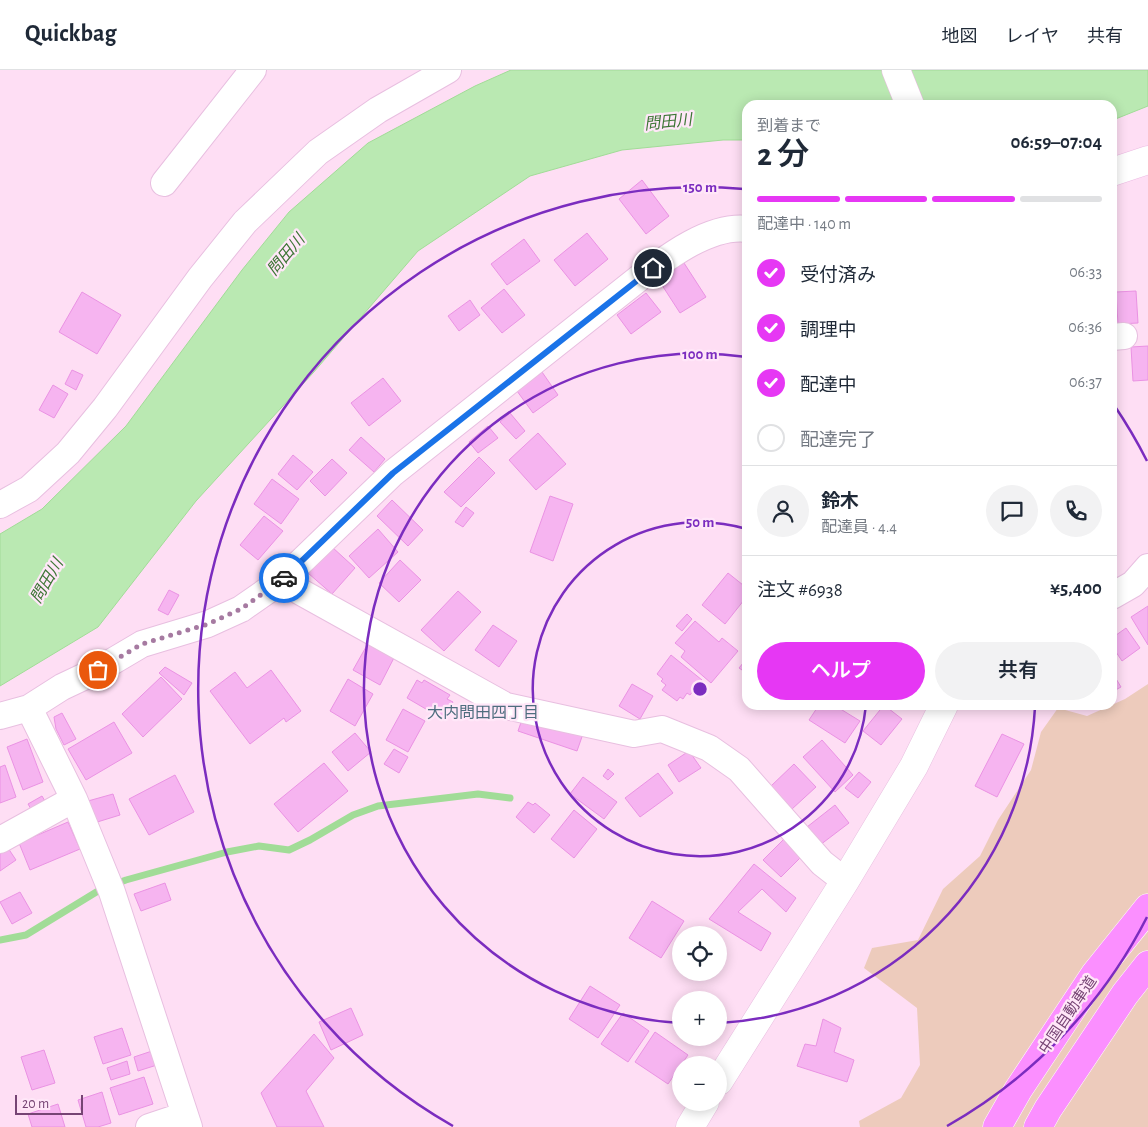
<!DOCTYPE html>
<html lang="ja">
<meta charset="utf-8">
<style>
body{margin:0;font-family:"Alegreya Sans","Noto Sans JP",sans-serif;background:#f2f2f3;color:#1f2937;height:100vh;display:flex;flex-direction:column;font-size:19px;white-space:nowrap}
*{box-sizing:border-box;margin:0}
p{font-size:16px;color:#747a83}
.icon{flex:none;width:28px;height:28px;fill:none;stroke:currentColor;stroke-width:2;stroke-linecap:round;stroke-linejoin:round}
.map{position:relative;flex:1;overflow:hidden}
.sheet{position:absolute;left:742px;top:30px;width:375px;height:610px;display:flex;flex-direction:column;background:#fff;border-radius:15px;box-shadow:0 2px 12px #0003}
.sheet>*{flex:none}
.buttons{position:absolute;left:672px;top:856px;display:grid;gap:10px}
.buttons a{display:grid;place-items:center;width:55px;height:55px;border-radius:50%;background:#fff;box-shadow:0 2px 12px #0003;font-size:25px}
.scale{position:absolute;left:15px;bottom:12px;width:68px;box-sizing:border-box;padding-left:5px;border:2px solid #764474;border-top:0;font-size:14px;line-height:18px;white-space:nowrap;color:#764474;-webkit-text-stroke:4px #ffe7f8;paint-order:stroke}
.pin{position:absolute;display:grid;place-items:center;width:42px;height:42px;color:#fff;margin:-21px;border:2px solid #fff;border-radius:50%;box-shadow:0 1px 5px #0007}
.courier{position:absolute;display:grid;place-items:center;width:50px;height:50px;margin:-25px;border:4px solid #1a73e8;border-radius:50%;background:#fff;color:#222;box-shadow:0 1px 6px #0007}
.headline em{font-style:normal;font-weight:600}
.headline div{display:flex;flex-direction:column-reverse}
.headline{display:flex;align-items:center;justify-content:space-between;height:85px;padding:0 15px}
h1{font-size:32px;font-weight:600;line-height:38px}
.bar{display:grid;grid-template-columns:repeat(4,1fr);gap:8px 5px;align-content:center;height:60px;padding:0 15px}
.bar i{height:6px;border-radius:4px;background:#e0e1e3}
.bar .current{background:#e637f4}
.bar p{grid-column:span 4}
.line{display:flex;align-items:center;gap:12px;padding:0 15px;border-top:1px solid #e0e1e3}
.line div{flex:1}
.round{display:grid;place-items:center;flex:none;width:52px;height:52px;border-radius:26px;background:#f2f2f3}
ol{padding:0 15px;list-style:none}
li{display:flex;align-items:center;gap:15px;height:55px}
li p{margin-inline-start:auto}
li .icon{padding:5px;border-radius:50%;background:#e637f4;color:#fff;stroke-width:4}
li:last-child{color:#747a83}
li i{width:28px;height:28px;border:2px solid #e0e1e3;border-radius:50%}
.button{display:flex;gap:10px;margin-top:auto;padding:10px 15px}
.button a{flex:1;height:58px;border-radius:30px;background:#e637f4;color:#fff;font-size:20px;font-weight:600;line-height:58px;text-align:center}
.button a+a{background:#f2f2f3;color:#1f2937}
header{display:flex;align-items:center;gap:30px;box-sizing:border-box;height:70px;padding:0 25px;background:#fff;border-bottom:1px solid #e0e1e3}
header strong{font-size:24px}
nav{display:flex;gap:28px;margin-inline-start:auto;font-size:18px}
.map>svg:first-child{display:block}
</style>
<header>
<strong>Quickbag</strong>
<nav><a>地図</a><a>レイヤ</a><a>共有</a></nav>
</header>
<div class="map">
<svg width="1148" height="1057" viewBox="0 0 1148 1057">
<rect width="100%" height="100%" fill="#fedef4"/>
<path fill="#edcbbc" d="M1148,614V1057H860L859,1051L901,1028L920,995L917,938L864,898L872,878L918,870L943,819L980,786L998,750L1031,700L1041,662L1058,638L1087,646L1125,629Z"/>
<path fill="#bae9b2" stroke="#a1dc97" d="M511,0H1148V36L1113,50L1112,35H748L747,70H723L622,80L530,106L418,181L313,303L196,431L98,557L0,616V464L42,439L126,356L242,200L289,142L368,73L475,16Z"/>
<g fill="none" stroke-linecap="round" stroke-linejoin="round">
<path stroke="#a1dc97" stroke-width="7" d="M115,814L126,810L227,782L259,776L289,780L310,770L353,745L378,736L478,724L510,728
M0,870L26,865L98,821L105,818"/>
</g>
<path fill="#f6b4f0" stroke="#ea92e3" d="M642,110L669,146L646,164L619,129Z
M587,163L608,189L575,216L554,190Z
M524,169L540,191L507,215L491,194Z
M684,193L706,227L680,243L658,209Z
M504,219L525,245L502,263L481,238Z
M1136,221L1138,253L1118,254L1116,222Z
M82,222L121,245L97,284L59,262Z
M646,223L661,242L631,264L617,245Z
M470,230L480,245L459,261L448,246Z
M1148,276V310L1133,311L1131,277Z
M72,300L83,305L76,320L65,314Z
M542,302L558,325L533,343L517,321Z
M383,308L401,331L369,356L351,333Z
M53,315L68,324L54,348L39,340Z
M510,343L525,361L516,369L500,352Z
M488,356L498,368L478,383L469,372Z
M538,363L566,394L536,420L509,390Z
M361,367L385,389L374,402L349,380Z
M293,385L313,402L297,420L278,404Z
M479,387L495,403L461,437L444,422Z
M332,389L347,403L325,426L310,411Z
M272,409L299,429L281,454L254,434Z
M550,426L573,434L553,491L530,482Z
M392,430L423,460L408,476L377,446Z
M466,437L474,443L463,457L455,452Z
M264,446L283,461L258,490L240,475Z
M378,459L398,482L369,508L349,486Z
M332,477L355,498L332,524L308,503Z
M400,490L421,510L399,532L379,513Z
M728,503L748,519V525L725,554L702,535Z
M169,520L179,525L168,545L158,540Z
M458,521L481,542L444,581L421,560Z
M1148,536V575L1131,547Z
M687,544L692,549L682,561L676,556Z
M695,551L719,572L722,568L738,581L711,613L681,587L685,581L675,573Z
M493,555L517,571L499,597L475,580Z
M1126,558L1140,578L1122,591L1112,576V568Z
M371,568L397,582L380,615L353,600Z
M671,585L702,610L690,625L687,623L683,629L680,627L677,631L662,620L666,615L661,611L663,609L657,604Z
M748,587V604L739,598Z
M165,597L192,613L184,625L159,603Z
M271,600L301,641L286,652L284,648L250,674L210,621L235,602L247,618Z
M1112,602L1121,617L1112,622Z
M161,607L182,629L143,667L122,644Z
M348,609L373,624L355,656L330,641Z
M417,610L422,613L424,610L450,625L447,629L453,632L443,649L407,628Z
M632,614L653,626L640,649L619,636Z
M819,635H834L860,651L845,673L809,650Z
M884,635L902,649L881,675L863,661Z
M403,639L425,651L408,682L386,670Z
M525,641L584,661L577,681L518,661Z
M62,643L76,669L64,675L56,659L54,647Z
M114,652L132,683L86,710L68,679Z
M355,663L371,682L348,701L332,682Z
M1002,664L1024,674L997,727L975,716Z
M27,669L43,712L23,720L7,677Z
M822,670L853,705L835,722L803,687Z
M394,679L408,687L399,703L384,694Z
M689,681L701,698L679,712L668,695Z
M324,693L348,721L298,762L274,734Z
M794,694L816,717L792,739L771,716Z
M5,695L16,727L0,733V697Z
M608,699L614,704L608,710L603,706Z
M859,702L871,712L858,728L845,718Z
M658,703L673,723L640,747L625,728Z
M175,705L194,742L149,765L129,729Z
M583,707L617,732L604,749L570,724Z
M113,724L120,745L94,753L88,731Z
M42,726L48,736L34,744L28,734Z
M528,732L533,735L535,733L550,745L534,763L516,747Z
M835,735L849,753L820,775L807,757Z
M574,740L597,759L574,788L551,769Z
M68,752L80,779L30,800L19,773Z
M786,767L803,785L781,807L763,790Z
M4,772L16,790L0,801V775Z
M754,794L796,828L786,842L762,819L738,842L771,863L761,881L709,849Z
M165,813L171,830L141,841L134,824Z
M20,822L32,843L12,854L0,832Z
M652,831L684,851L661,888L629,868Z
M590,916L620,935L598,968L569,949Z
M351,938L363,965L331,980L319,952Z
M623,943L649,961L628,992L601,974Z
M823,949L841,958L834,982L854,990L847,1012L797,996L805,974L816,976Z
M122,958L131,985L103,994L94,967Z
M655,962L688,985L668,1014L635,992Z
M314,964L334,988L306,1021L324,1057H277L261,1023Z
M44,980L55,1013L32,1020L21,987Z
M152,981L157,995L138,1001L134,987Z
M127,991L130,1004L111,1010L107,998Z
M144,1007L153,1034L119,1045L110,1018Z
M102,1022L111,1053L98,1057H86L78,1030Z
M58,1034L65,1057H32L28,1044Z"/>
<g fill="none" stroke-linecap="round" stroke-linejoin="round">
<defs>
<path id="minor" d="M164,113L253,0
M1112,267L1124,266
M0,435L29,419L68,383L105,338L200,208L245,152L318,82L378,40L448,0
M281,511L506,636L634,664L662,659L709,678L739,699L822,793L845,811
M1112,526L1133,514L1148,497
M29,638L74,729L112,822L189,1057
M0,646L29,638L62,617L98,600L142,574L208,554L241,539L281,511L393,403L638,209C666,188 710,154 748,159
M0,770L74,729
M149,1057L185,1045"/>
<path id="tertiary" d="M719,1011L845,811L914,696L944,635
M690,1057L705,1032"/>
<path id="secondary" d="M896,0L910,35
M1112,102L1148,90"/>
<path id="motorway" d="M997,1057L1018,1020L1095,904L1148,838
M1038,1057L1048,1039L1125,924L1148,895"/>
</defs>
<use href="#minor" stroke="#e8bfe0" stroke-width="28"/>
<use href="#tertiary" stroke="#e8bfe0" stroke-width="29"/>
<use href="#secondary" stroke="#ebb9e2" stroke-width="29"/>
<use href="#motorway" stroke="#fff" stroke-width="29"/>
<use href="#minor" stroke="#fff" stroke-width="26"/>
<use href="#tertiary" stroke="#fff" stroke-width="28"/>
<use href="#secondary" stroke="#fff" stroke-width="28"/>
<use href="#motorway" stroke="#fb8fff" stroke-width="28"/>
</g>
<g fill="none" stroke-linecap="round" stroke-linejoin="round">
<path stroke="#a67aa1" stroke-width="5" stroke-dasharray="0 9" d="M98,600L142,574L208,554L241,539L284,508"/>
<path stroke="#1a73e8" stroke-width="6" d="M284,508L393,403L653,198"/>
</g>
<g fill="none" stroke="#7b2cbf" stroke-width="2.5">
<path d="M866 635A167 167 0 1 1 747 459"/>
<path d="M1035 637A335 335 0 0 1 720 953M680 953A335 335 0 1 1 747 287"/>
<path d="M1147 847A502 502 0 0 1 947 1056M453 1056A502 502 0 0 1 744 119M1114 335A502 502 0 0 1 1147 391"/>
</g>
<g text-anchor="middle" dominant-baseline="central" stroke-width="4.5" stroke-linejoin="round" paint-order="stroke">
<g font-size="15" fill="#764474" stroke="#ffe7f8">
<text transform="translate(1068 945) rotate(-56)">中国自動車道</text>
</g>
<g font-size="16" font-style="italic" fill="#3d7635" stroke="#ffe7f8">
<text transform="translate(668 52) rotate(-6)">問田川</text>
<text transform="translate(286 185) rotate(-50)">問田川</text>
<text transform="translate(47 511) rotate(-60)">問田川</text>
</g>
<g font-size="16" fill="#4f6e7f" stroke="#ffe7f8">
<text x="483" y="643">大内問田四丁目</text>
</g>
</g>
<circle cx="700" cy="619" r="8" fill="#7b2cbf" stroke="#ffe7f8" stroke-width="2.5"/>
<g font-size="15" text-anchor="middle" font-weight="bold" fill="#7b2cbf" stroke="#ffe7f8" stroke-width="4.5" stroke-linejoin="round" paint-order="stroke">
<text x="700" y="122">150 m</text>
<text x="700" y="289">100 m</text>
<text x="700" y="457">50 m</text>
</g>
</svg>
<div class="buttons">
<a><svg class="icon" aria-label="locate" viewBox="0 0 24 24"><circle cx="12" cy="12" r="6"/><path d="M12 2v4M12 18v4M2 12h4M18 12h4"/></svg></a>
<a>+</a>
<a>−</a>
</div>
<div class="scale">20 m</div>
<div class="pin" style="left:98px;top:600px;background:#ea580c"><svg class="icon" aria-label="bag" viewBox="0 0 24 24"><path d="M5 8h14l-1 12H6zM9 8a3 3 0 0 1 6 0"/></svg></div>
<div class="pin" style="left:653px;top:198px;background:#1f2937"><svg class="icon" aria-label="home" viewBox="0 0 24 24"><path d="M3 11l9-7 9 7M6 9v11h12V9"/></svg></div>
<div class="courier" style="left:284px;top:508px"><svg class="icon" aria-label="car" viewBox="0 0 24 24"><path d="M5 17H2v-5l4-1 3-4h7l3 4 3 1v5h-3M9 17h6M6 11h13"/><circle cx="7" cy="17" r="2"/><circle cx="17" cy="17" r="2"/></svg></div>
<section class="sheet">
<div class="headline"><div><h1>2 分</h1><p>到着まで</p></div><em>06:59–07:04</em></div>
<div class="bar"><i class="current"></i><i class="current"></i><i class="current"></i><i></i><p>配達中 · 140 m</p></div>
<ol>
<li><svg class="icon" aria-label="check" viewBox="0 0 24 24"><path d="M5 12l5 5 9-10"/></svg>受付済み<p>06:33</p></li>
<li><svg class="icon" aria-label="check" viewBox="0 0 24 24"><path d="M5 12l5 5 9-10"/></svg>調理中<p>06:36</p></li>
<li><svg class="icon" aria-label="check" viewBox="0 0 24 24"><path d="M5 12l5 5 9-10"/></svg>配達中<p>06:37</p></li>
<li><i></i>配達完了</li>
</ol>
<div class="line" style="height:90px"><a class="round"><svg class="icon" aria-label="person" viewBox="0 0 24 24"><circle cx="12" cy="8" r="4"/><path d="M4 21q1-7 8-7t8 7"/></svg></a><div><b>鈴木</b><p>配達員 · 4.4</p></div><a class="round"><svg class="icon" aria-label="chat" viewBox="0 0 24 24"><path d="M4 5h16v11H9l-5 4z"/></svg></a><a class="round"><svg class="icon" aria-label="phone" viewBox="0 0 24 24"><path d="M5 4h4l2 5-3 2q2 4 5 5l2-3 5 2v4C11 20 4 13 5 4z"/></svg></a></div>
<div class="line" style="height:65px"><div>注文 #6938</div><b>¥5,400</b></div>
<div class="button"><a>ヘルプ</a><a>共有</a></div>
</section>
</div>
